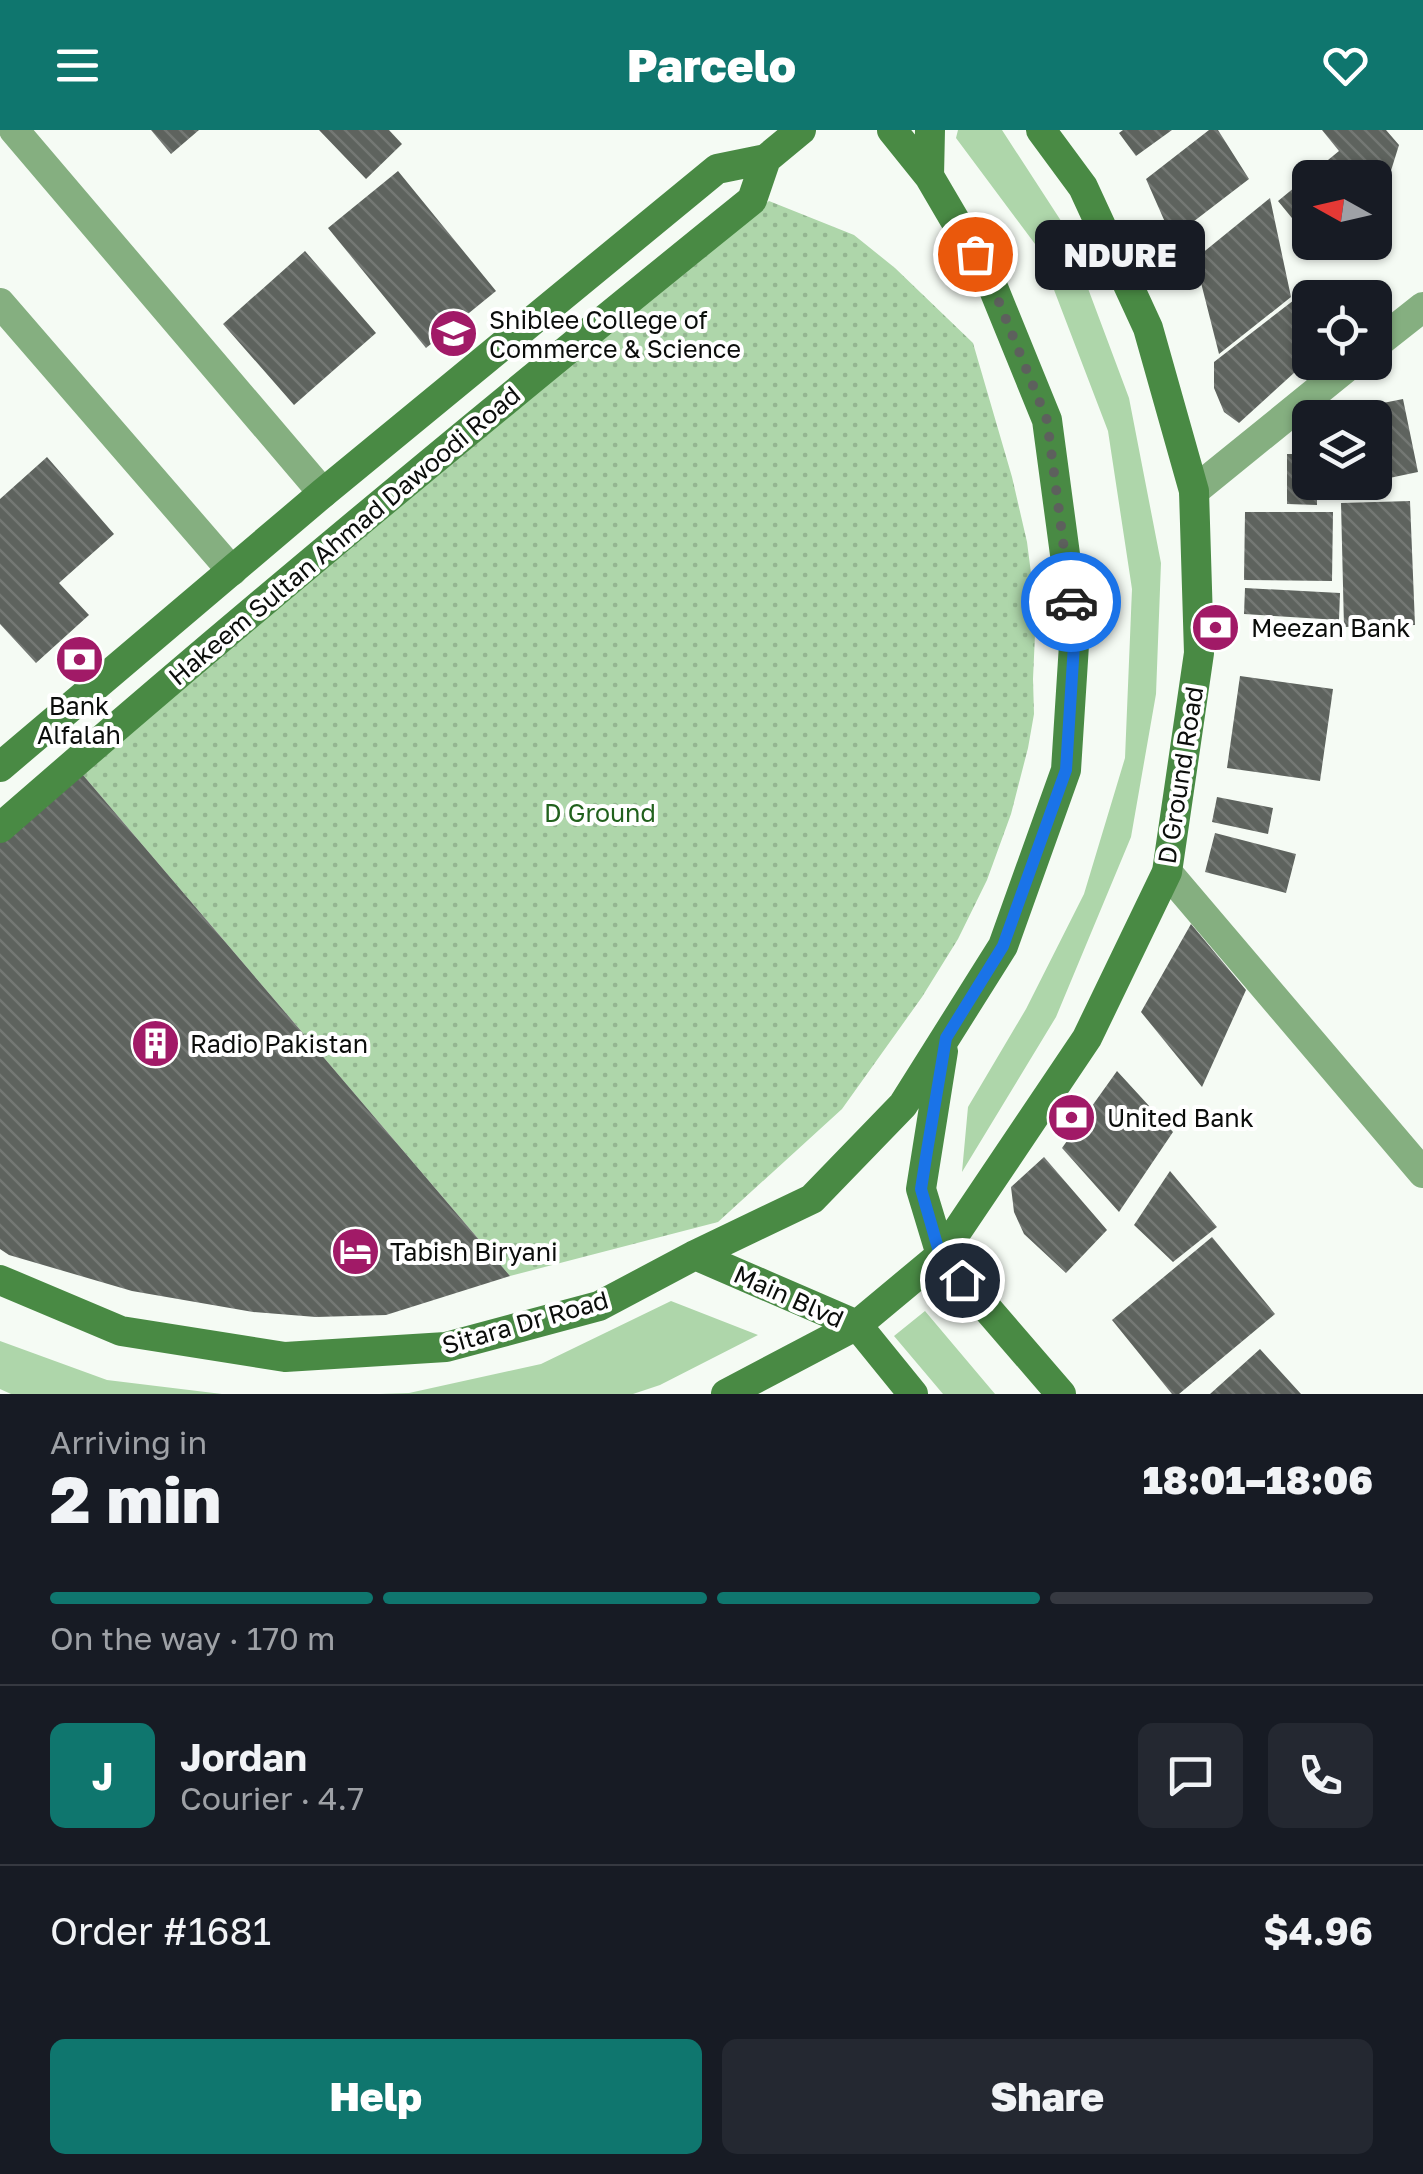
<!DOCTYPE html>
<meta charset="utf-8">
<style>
body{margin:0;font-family:"Golos Text",sans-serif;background:#242831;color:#f1f3f6;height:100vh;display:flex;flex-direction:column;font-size:38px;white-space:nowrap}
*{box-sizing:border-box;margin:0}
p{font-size:32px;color:#9ea1a6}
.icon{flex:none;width:55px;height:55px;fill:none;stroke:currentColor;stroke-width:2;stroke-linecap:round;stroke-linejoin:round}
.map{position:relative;height:1264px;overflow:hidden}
.drawer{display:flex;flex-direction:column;background:#171b24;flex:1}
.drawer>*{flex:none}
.needle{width:65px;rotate:278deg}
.fabs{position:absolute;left:1292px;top:30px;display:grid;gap:20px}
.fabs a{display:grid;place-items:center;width:100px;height:100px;border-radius:15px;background:#171b24;box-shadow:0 2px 8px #0004;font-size:50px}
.pin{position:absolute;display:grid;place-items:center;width:85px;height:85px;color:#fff;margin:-42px;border:5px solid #fff;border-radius:50%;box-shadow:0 2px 10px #0007}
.courier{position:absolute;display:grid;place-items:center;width:100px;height:100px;margin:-50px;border:8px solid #1a73e8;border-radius:50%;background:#fff;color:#222;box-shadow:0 2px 12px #0007}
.bubble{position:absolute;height:70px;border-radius:15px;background:#171b24;box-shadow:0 2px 8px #0004;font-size:32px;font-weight:800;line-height:70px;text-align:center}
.head em{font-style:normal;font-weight:800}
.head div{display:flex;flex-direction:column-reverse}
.head{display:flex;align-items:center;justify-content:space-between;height:170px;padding:0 50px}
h1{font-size:65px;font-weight:800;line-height:75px}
.bar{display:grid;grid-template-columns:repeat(4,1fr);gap:15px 10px;align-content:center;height:120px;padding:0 50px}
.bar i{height:12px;border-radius:8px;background:#363941}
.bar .on{background:#0f766e}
.bar p{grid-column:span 4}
.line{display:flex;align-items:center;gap:25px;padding:0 50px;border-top:2px solid #363941}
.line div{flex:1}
.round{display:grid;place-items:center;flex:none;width:105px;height:105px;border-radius:15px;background:#242831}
.button{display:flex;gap:20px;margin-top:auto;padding:20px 50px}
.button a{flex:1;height:115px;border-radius:15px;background:#0f766e;color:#fff;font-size:40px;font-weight:800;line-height:115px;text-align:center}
.button a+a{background:#242831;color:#f1f3f6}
header{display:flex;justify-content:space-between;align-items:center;height:130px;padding:0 50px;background:#0f766e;color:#fff;font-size:45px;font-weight:800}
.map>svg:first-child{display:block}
</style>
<header><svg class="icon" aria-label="menu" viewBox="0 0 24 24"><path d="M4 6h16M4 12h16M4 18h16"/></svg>Parcelo<svg class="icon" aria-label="heart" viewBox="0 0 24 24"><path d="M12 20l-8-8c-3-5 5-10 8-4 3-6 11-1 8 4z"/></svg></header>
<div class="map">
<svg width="1423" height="1264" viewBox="0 0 1423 1264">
<defs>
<pattern id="park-dots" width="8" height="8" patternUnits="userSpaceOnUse" patternTransform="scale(2.5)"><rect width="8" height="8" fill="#aed6aa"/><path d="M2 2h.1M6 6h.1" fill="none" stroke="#94b691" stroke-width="1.8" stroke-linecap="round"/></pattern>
<pattern id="building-back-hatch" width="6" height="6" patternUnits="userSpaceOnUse" patternTransform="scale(2.5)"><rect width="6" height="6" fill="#5e635e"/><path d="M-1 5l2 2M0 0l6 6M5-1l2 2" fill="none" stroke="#747874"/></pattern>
</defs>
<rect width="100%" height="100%" fill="#f5fbf4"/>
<path fill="#aed6aa" d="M958,0H1002L1065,97L1129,268L1161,433L1156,564L1131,707L1056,887L962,1042L968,977L1026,879L1084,764L1125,628L1132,459L1108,301L1038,118L956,8Z
M671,1171L758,1205L660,1255L633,1264H380L409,1263L541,1234Z
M925,1181L995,1264H943L894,1206Z
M0,1211L107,1250L222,1264H11L0,1259Z"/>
<path fill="url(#park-dots)" d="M769,71L854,105L895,138L973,213L1012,347L1027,412L1036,482L1033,549L1034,584L1028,618L1011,684L987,750L958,809L922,867L842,979L718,1092L510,1146L77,638L501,282Z"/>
<path fill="url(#building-back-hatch)" d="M151,0H199L171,24Z
M319,0H389L402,14L366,49Z
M1123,0H1172L1136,26L1119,3Z
M1209,0H1218L1249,49L1172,108L1146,49Z
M1322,0H1386L1399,15L1379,79L1375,82V48H1310V110L1278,71L1339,21Z
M398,41L496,161L426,218L328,98Z
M1270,68L1291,167L1219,224L1195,129Z
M1312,112H1338L1323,125Z
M305,121L376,203L294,275L223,194Z
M1294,170L1306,232L1239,293L1224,282L1214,258V232Z
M1403,269L1418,342L1375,351V288H1328V284Z
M1287,324H1310V352H1317V375L1287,374Z
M47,327L114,404L59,453L89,485L36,533L0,494V369Z
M1410,371L1415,495L1344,497L1341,373Z
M1245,382H1333L1332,451L1244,450Z
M1245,458L1340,463L1339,490L1244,484Z
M1240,546L1333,559L1320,651L1227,638Z
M77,638L510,1146L386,1185L316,1187L253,1182L132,1161L9,1125L0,1119V707Z
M1217,667L1273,678L1268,704L1212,692Z
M1215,703L1296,724L1286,763L1205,742Z
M1191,794L1246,860L1202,957L1141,882Z
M1117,941L1173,1002L1119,1082L1062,1018Z
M1044,1027L1107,1100L1066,1143L1024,1104L1014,1082L1011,1057Z
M1170,1041L1217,1097L1173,1132L1134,1095Z
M1212,1107L1275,1184L1179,1264H1172L1112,1190Z
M1260,1219L1301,1264H1210Z"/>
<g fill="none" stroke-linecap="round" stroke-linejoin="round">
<path stroke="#85af80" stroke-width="30" d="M14,0L323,363
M0,173L232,441
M1375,215L1423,177
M1194,361L1353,232
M1167,742L1423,1043"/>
<path stroke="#498a44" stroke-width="30" d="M929,46L930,0
M0,637L323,363L717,39L766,29L801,0
M0,698C246,483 498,275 752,70L766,29
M943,921L921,1059L941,1125L1061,1264
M695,1125L857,1195L913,1264
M0,1150L121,1201L285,1227L446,1217L599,1176L695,1125L812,1069L903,975L1003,816L1066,640L1075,499L1047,290L990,150L929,46L892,0
M726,1264L857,1195L941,1125L1087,908L1167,742L1199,523L1194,361L1148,198L1083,57L1041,0"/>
</g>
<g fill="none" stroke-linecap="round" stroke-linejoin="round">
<path stroke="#5d605d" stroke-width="10" stroke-dasharray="0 18" d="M975,124L990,150L1047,290L1071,472"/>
<path stroke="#1a73e8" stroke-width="12" d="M962,1150L940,1125L921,1059L927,1021L946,908L1003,816L1066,640L1075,499L1071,472"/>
</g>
<defs>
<symbol id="university-disc" viewBox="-11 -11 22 22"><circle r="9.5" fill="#a11a67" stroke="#fff"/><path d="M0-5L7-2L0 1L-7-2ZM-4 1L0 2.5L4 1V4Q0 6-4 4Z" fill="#fff"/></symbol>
<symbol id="bank-disc" viewBox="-11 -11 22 22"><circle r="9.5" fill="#a11a67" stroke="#fff"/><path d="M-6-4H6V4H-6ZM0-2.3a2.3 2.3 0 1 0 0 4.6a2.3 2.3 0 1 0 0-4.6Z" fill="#fff"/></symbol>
<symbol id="building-disc" viewBox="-11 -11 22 22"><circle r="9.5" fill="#a11a67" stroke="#fff"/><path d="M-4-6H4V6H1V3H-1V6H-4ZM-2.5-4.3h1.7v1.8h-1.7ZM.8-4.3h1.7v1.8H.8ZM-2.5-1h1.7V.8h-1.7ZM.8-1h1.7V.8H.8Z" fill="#fff"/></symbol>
<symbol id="hotel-disc" viewBox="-11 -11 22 22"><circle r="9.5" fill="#a11a67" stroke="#fff"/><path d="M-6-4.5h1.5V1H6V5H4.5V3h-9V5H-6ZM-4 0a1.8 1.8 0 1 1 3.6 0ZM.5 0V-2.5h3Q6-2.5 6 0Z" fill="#fff"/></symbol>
</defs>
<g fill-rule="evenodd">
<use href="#university-disc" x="426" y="176" width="55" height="55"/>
<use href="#bank-disc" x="1188" y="470" width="55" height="55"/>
<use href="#bank-disc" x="52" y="502" width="55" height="55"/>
<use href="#building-disc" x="128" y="886" width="55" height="55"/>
<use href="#bank-disc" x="1044" y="960" width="55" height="55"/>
<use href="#hotel-disc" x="328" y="1094" width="55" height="55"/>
</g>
<g text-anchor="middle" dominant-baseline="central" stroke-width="8" stroke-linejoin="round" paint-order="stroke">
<g font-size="25" fill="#0b0d0b" stroke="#fff" text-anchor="start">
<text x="489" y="189">Shiblee College of<tspan x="489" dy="29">Commerce &amp; Science</tspan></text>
<text x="1251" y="497">Meezan Bank</text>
<text x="79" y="575" text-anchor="middle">Bank<tspan x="79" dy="29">Alfalah</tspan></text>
<text x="190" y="913">Radio Pakistan</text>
<text x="1107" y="987">United Bank</text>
<text x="390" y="1121">Tabish Biryani</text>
</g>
<g font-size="25" fill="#0b0d0b" stroke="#fff">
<text transform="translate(344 405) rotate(-40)">Hakeem Sultan Ahmad Dawoodi Road</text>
<text transform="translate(1180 645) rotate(-81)">D Ground Road</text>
<text transform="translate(789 1166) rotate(24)">Main Blvd</text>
<text transform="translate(525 1192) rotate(-16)">Sitara Dr Road</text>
</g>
<g font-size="25" fill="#21611d" stroke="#fff">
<text x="600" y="682">D Ground</text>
</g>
</g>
</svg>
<div class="fabs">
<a><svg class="needle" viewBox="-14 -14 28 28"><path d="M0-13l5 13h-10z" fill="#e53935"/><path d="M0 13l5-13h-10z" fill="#9ea1a6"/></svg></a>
<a><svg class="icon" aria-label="locate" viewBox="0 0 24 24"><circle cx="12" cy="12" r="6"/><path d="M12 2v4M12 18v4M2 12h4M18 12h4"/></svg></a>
<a><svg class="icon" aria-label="layers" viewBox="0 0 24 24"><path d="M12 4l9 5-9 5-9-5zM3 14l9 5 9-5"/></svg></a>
</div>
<div class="pin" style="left:975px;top:124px;background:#ea580c"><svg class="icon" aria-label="bag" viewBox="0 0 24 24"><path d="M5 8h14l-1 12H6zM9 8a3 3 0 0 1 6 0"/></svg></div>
<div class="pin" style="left:962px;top:1150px;background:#1f2937"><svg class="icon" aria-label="home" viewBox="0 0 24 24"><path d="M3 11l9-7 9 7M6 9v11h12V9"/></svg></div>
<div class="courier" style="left:1071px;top:472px"><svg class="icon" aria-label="car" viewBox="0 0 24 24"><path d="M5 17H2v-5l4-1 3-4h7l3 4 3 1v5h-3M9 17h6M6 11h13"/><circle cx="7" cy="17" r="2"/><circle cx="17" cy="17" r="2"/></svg></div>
<div class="bubble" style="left:1035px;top:90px;width:170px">NDURE</div>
</div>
<section class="drawer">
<div class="head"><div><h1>2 min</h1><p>Arriving in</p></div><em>18:01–18:06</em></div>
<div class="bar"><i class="on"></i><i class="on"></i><i class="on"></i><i></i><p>On the way · 170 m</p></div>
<div class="line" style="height:180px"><b class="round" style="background:#0f766e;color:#fff">J</b><div><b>Jordan</b><p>Courier · 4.7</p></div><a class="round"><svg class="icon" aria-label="chat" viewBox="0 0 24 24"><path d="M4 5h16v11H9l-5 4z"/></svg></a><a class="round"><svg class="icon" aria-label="phone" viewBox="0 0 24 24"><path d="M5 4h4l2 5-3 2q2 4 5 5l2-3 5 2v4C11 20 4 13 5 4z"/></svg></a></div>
<div class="line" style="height:130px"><div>Order #1681</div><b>$4.96</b></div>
<div class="button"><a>Help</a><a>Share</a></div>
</section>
